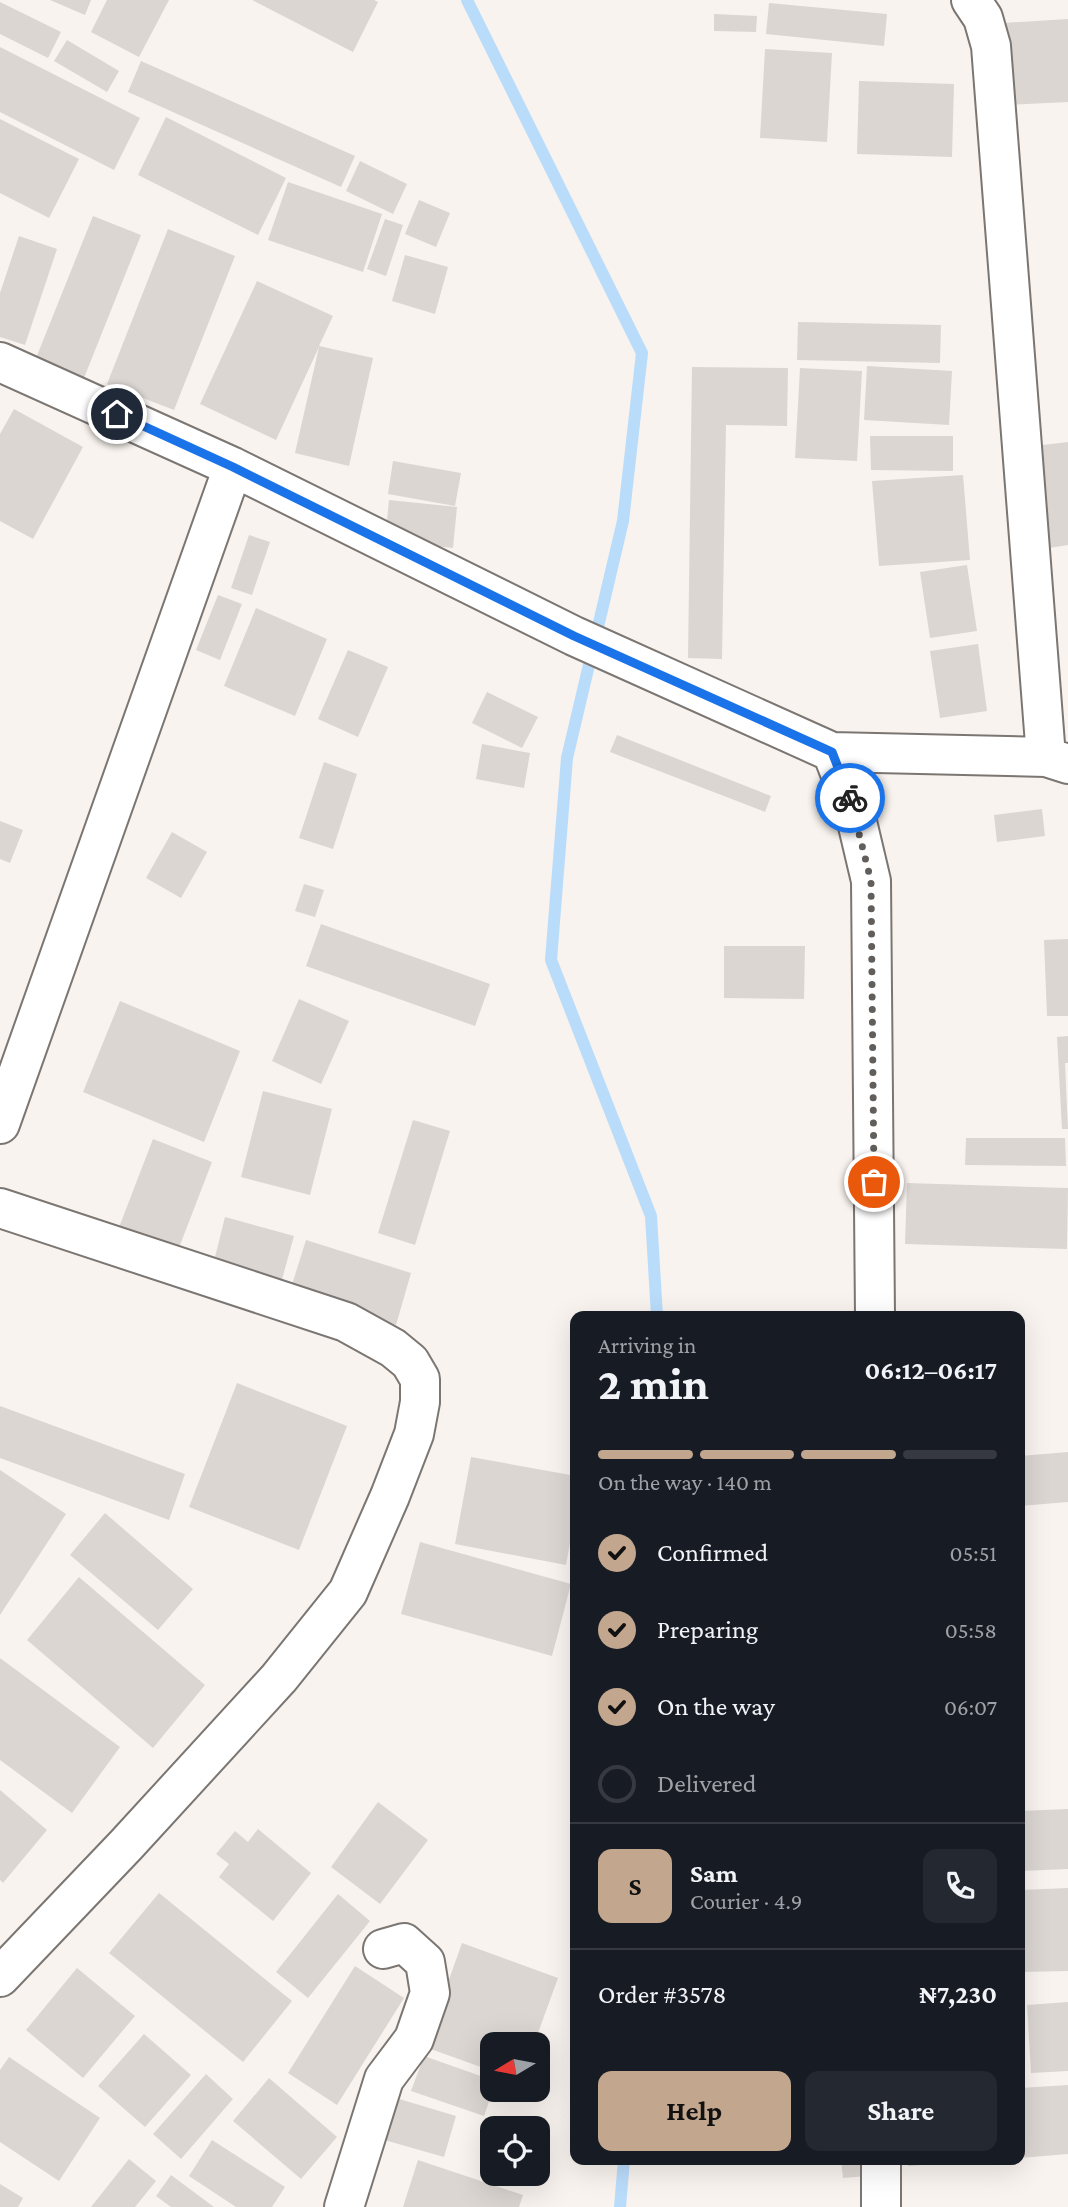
<!DOCTYPE html>
<meta charset="utf-8">
<style>
body{margin:0;font-family:"Crimson Pro",serif;background:#242831;color:#f1f3f6;height:100vh;display:flex;flex-direction:column;font-size:26px;white-space:nowrap}
*{box-sizing:border-box;margin:0}
p{font-size:23px;color:#9ea1a6}
.icon{flex:none;width:38px;height:38px;fill:none;stroke:currentColor;stroke-width:2;stroke-linecap:round;stroke-linejoin:round}
.map{position:relative;flex:1;overflow:hidden}
.panel{position:absolute;left:570px;top:1311px;width:455px;height:854px;display:flex;flex-direction:column;background:#171b24;border-radius:14px;box-shadow:0 7px 28px #0002}
.panel>*{flex:none}
.needle{width:46px;rotate:260deg}
.fabs{position:absolute;left:480px;top:2032px;display:grid;gap:14px}
.fabs a{display:grid;place-items:center;width:70px;height:70px;border-radius:14px;background:#171b24;box-shadow:0 7px 28px #0002;font-size:35px}
.pin{position:absolute;display:grid;place-items:center;width:60px;height:60px;color:#fff;margin:-30px;border:4px solid #fff;border-radius:50%;box-shadow:0 2px 7px #0007}
.courier{position:absolute;display:grid;place-items:center;width:70px;height:70px;margin:-35px;border:5px solid #1a73e8;border-radius:50%;background:#fff;color:#222;box-shadow:0 2px 9px #0007}
.summary em{font-style:normal;font-weight:700}
.summary div{display:flex;flex-direction:column-reverse}
.summary{display:flex;align-items:center;justify-content:space-between;height:119px;padding:0 28px}
h1{font-size:46px;font-weight:700;line-height:52px}
.bar{display:grid;grid-template-columns:repeat(4,1fr);gap:10px 7px;align-content:center;height:84px;padding:0 28px}
.bar i{height:9px;border-radius:5px;background:#363941}
.bar .on{background:#c2a68e}
.bar p{grid-column:span 4}
.line{display:flex;align-items:center;gap:18px;padding:0 28px;border-top:2px solid #363941}
.line div{flex:1}
.round{display:grid;place-items:center;flex:none;width:74px;height:74px;border-radius:14px;background:#242831}
ol{padding:0 28px;list-style:none}
li{display:flex;align-items:center;gap:21px;height:77px}
li p{margin-inline-start:auto}
li .icon{padding:7px;border-radius:50%;background:#c2a68e;color:#111;stroke-width:4}
li:last-child{color:#9ea1a6}
li i{width:38px;height:38px;border:4px solid #363941;border-radius:50%}
.action{display:flex;gap:14px;margin-top:auto;padding:14px 28px}
.action a{flex:1;height:80px;border-radius:14px;background:#c2a68e;color:#111;font-size:28px;font-weight:700;line-height:80px;text-align:center}
.action a+a{background:#242831;color:#f1f3f6}
.map>svg:first-child{display:block}
</style>
<div class="map">
<svg width="1068" height="2207" viewBox="0 0 1068 2207">
<rect width="100%" height="100%" fill="#f8f3ee"/>
<g fill="none" stroke-linecap="round" stroke-linejoin="round">
<path stroke="#badcfb" stroke-width="12" d="M467,0L642,353L623,521L567,758L551,960L651,1216L657,1316
M620,2207L624,2160"/>
</g>
<path fill="#dbd6d1" d="M50,0H91L85,15Z
M107,0H169L139,57L91,32Z
M252,0H374L378,2L353,52Z
M0,2L61,32L48,58L0,34Z
M769,3L887,14L884,46L766,34Z
M714,14L757,16L756,32L714,31Z
M1068,19V102L1008,105L1002,23Z
M67,40L119,71L107,92L54,61Z
M0,47L140,118L114,170L0,112Z
M765,49L832,53L827,142L760,138Z
M141,61L355,156L341,187L128,92Z
M859,81L954,84L952,157L857,154Z
M166,117L286,178L258,235L138,175Z
M0,119L79,159L49,218L0,193Z
M360,161L407,184L393,214L346,191Z
M288,182L382,214L363,272L268,240Z
M419,200L450,213L436,247L405,234Z
M93,216L141,235L82,383L34,363Z
M385,219L403,225L386,276L367,269Z
M168,229L235,256L174,410L107,384Z
M19,236L57,249L25,345L0,337V293Z
M405,255L448,267L435,314L392,301Z
M257,281L333,316L319,346L373,358L349,466L295,453L319,347L276,440L200,404Z
M798,322L941,325L940,363L797,360Z
M867,366L952,371L949,425L864,420Z
M692,367L788,368L787,426L726,425L722,659L688,658Z
M800,368L862,371L857,461L795,458Z
M14,409L83,447L33,539L0,521V434Z
M870,436H953V471L871,470Z
M1068,442V545L1049,548L1034,446Z
M393,461L461,473L455,506L388,494Z
M963,475L970,560L879,566L872,481Z
M389,500L457,507L453,548L385,541Z
M249,535L270,542L252,595L231,588Z
M967,565L977,631L930,638L920,572Z
M218,595L242,604L220,660L196,650Z
M256,608L327,639L295,716L224,686Z
M978,644L987,711L940,718L930,651Z
M348,650L388,667L358,737L318,719Z
M487,692L538,717L522,748L472,723Z
M617,735L771,796L765,812L610,752Z
M482,744L530,753L524,788L476,779Z
M324,762L357,774L333,849L299,838Z
M1042,809L1045,836L997,842L994,815Z
M0,821L23,830L10,863L0,859Z
M172,832L207,852L181,898L146,878Z
M304,884L324,890L315,917L295,911Z
M321,924L490,984L475,1026L306,966Z
M1068,939V1016H1047L1044,940Z
M724,946H805L804,999L724,998Z
M299,999L349,1021L321,1084L272,1061Z
M120,1001L240,1051L204,1142L83,1092Z
M1068,1036V1063H1065L1068,1129H1062L1057,1037Z
M263,1091L332,1109L310,1195L241,1177Z
M413,1120L450,1131L415,1245L378,1233Z
M966,1138H1065L1066,1166L965,1165Z
M153,1139L212,1162L175,1258L116,1235Z
M907,1183L1068,1188L1067,1249L905,1244Z
M225,1217L294,1236L281,1283L213,1265Z
M306,1240L411,1273L396,1325L290,1291Z
M237,1383L347,1426L299,1550L189,1507Z
M0,1406L185,1474L169,1520L0,1458Z
M1068,1452V1502L1020,1506V1456Z
M471,1457L576,1476V1511L566,1565L455,1544Z
M0,1470L66,1514L0,1615Z
M105,1513L193,1589L158,1630L70,1555Z
M420,1542L571,1584L552,1656L401,1614Z
M79,1577L205,1685L153,1748L27,1640Z
M0,1658L120,1747L72,1813L0,1760Z
M0,1790L47,1830L3,1883L0,1880Z
M378,1802L428,1840L380,1904L331,1867Z
M1068,1809V1869L1020,1871V1811Z
M258,1829L311,1873L273,1921L219,1877L229,1864L216,1854L235,1831L248,1842Z
M1068,1888V1971L1020,1972V1890Z
M159,1893L292,2001L243,2062L109,1953Z
M338,1894L370,1921L308,1998L276,1972Z
M462,1943L558,1978L534,2044H492V2071L425,2047Z
M355,1966L404,1998L337,2105L288,2073Z
M77,1968L135,2016L83,2078L26,2030Z
M1068,2002V2071L1031,2073L1027,2005Z
M144,2034L191,2075L145,2127L98,2086Z
M424,2056L492,2080L493,2090L484,2116L411,2091Z
M9,2057L100,2118L59,2181L0,2142V2070Z
M206,2074L233,2099L181,2159L153,2134Z
M269,2078L337,2137L301,2179L233,2121Z
M1068,2085V2154L1020,2158V2088Z
M386,2095L456,2116L444,2157L374,2137Z
M212,2140L285,2187L272,2207H236L189,2176Z
M129,2159L156,2181L135,2207H91Z
M418,2160L523,2195L519,2207H403Z
M841,2160H879L880,2175L843,2178Z
M908,2160H966V2162L908,2166Z
M171,2175L214,2207H171L156,2196Z
M0,2184L23,2198L18,2207H0Z"/>
<g fill="none" stroke-linecap="round" stroke-linejoin="round">
<defs>
<path id="minor" d="M971,0L983,18L991,46L1046,757
M0,362L233,467L574,636L832,752L1046,757L1068,764
M832,752L854,809L871,881L875,1316
M0,1124L233,467
M0,1208L346,1322L393,1348L410,1362L420,1379V1402L414,1434L390,1496L348,1592L279,1678L126,1845L0,1977
M881,2160V2207
M344,2207L384,2079L414,2039L430,1993L425,1962L404,1943L383,1949"/>
</defs>
<use href="#minor" stroke="#7b7672" stroke-width="42"/>
<use href="#minor" stroke="#fff" stroke-width="38"/>
</g>
<g fill="none" stroke-linecap="round" stroke-linejoin="round">
<path stroke="#615e5b" stroke-width="7" stroke-dasharray="0 12.6" d="M850,798L871,881L874,1182"/>
<path stroke="#1a73e8" stroke-width="9" d="M117,414L233,467L574,636L832,752L850,798"/>
</g>
</svg>
<div class="fabs">
<a><svg class="needle" viewBox="-14 -14 28 28"><path d="M0-13l5 13h-10z" fill="#e53935"/><path d="M0 13l5-13h-10z" fill="#9ea1a6"/></svg></a>
<a><svg class="icon" aria-label="locate" viewBox="0 0 24 24"><circle cx="12" cy="12" r="6"/><path d="M12 2v4M12 18v4M2 12h4M18 12h4"/></svg></a>
</div>
<div class="pin" style="left:874px;top:1182px;background:#ea580c"><svg class="icon" aria-label="bag" viewBox="0 0 24 24"><path d="M5 8h14l-1 12H6zM9 8a3 3 0 0 1 6 0"/></svg></div>
<div class="pin" style="left:117px;top:414px;background:#1f2937"><svg class="icon" aria-label="home" viewBox="0 0 24 24"><path d="M3 11l9-7 9 7M6 9v11h12V9"/></svg></div>
<div class="courier" style="left:850px;top:798px"><svg class="icon" aria-label="bike" viewBox="0 0 24 24"><circle cx="6" cy="16" r="4"/><circle cx="18" cy="16" r="4"/><path d="M6 16l4-8h5l3 8M10 8l3 8H6M13 5h3"/></svg></div>
<section class="panel">
<div class="summary"><div><h1>2 min</h1><p>Arriving in</p></div><em>06:12–06:17</em></div>
<div class="bar"><i class="on"></i><i class="on"></i><i class="on"></i><i></i><p>On the way · 140 m</p></div>
<ol>
<li><svg class="icon" aria-label="check" viewBox="0 0 24 24"><path d="M5 12l5 5 9-10"/></svg>Confirmed<p>05:51</p></li>
<li><svg class="icon" aria-label="check" viewBox="0 0 24 24"><path d="M5 12l5 5 9-10"/></svg>Preparing<p>05:58</p></li>
<li><svg class="icon" aria-label="check" viewBox="0 0 24 24"><path d="M5 12l5 5 9-10"/></svg>On the way<p>06:07</p></li>
<li><i></i>Delivered</li>
</ol>
<div class="line" style="height:126px"><b class="round" style="background:#c2a68e;color:#111">S</b><div><b>Sam</b><p>Courier · 4.9</p></div><a class="round"><svg class="icon" aria-label="phone" viewBox="0 0 24 24"><path d="M5 4h4l2 5-3 2q2 4 5 5l2-3 5 2v4C11 20 4 13 5 4z"/></svg></a></div>
<div class="line" style="height:91px"><div>Order #3578</div><b>₦7,230</b></div>
<div class="action"><a>Help</a><a>Share</a></div>
</section>
</div>
